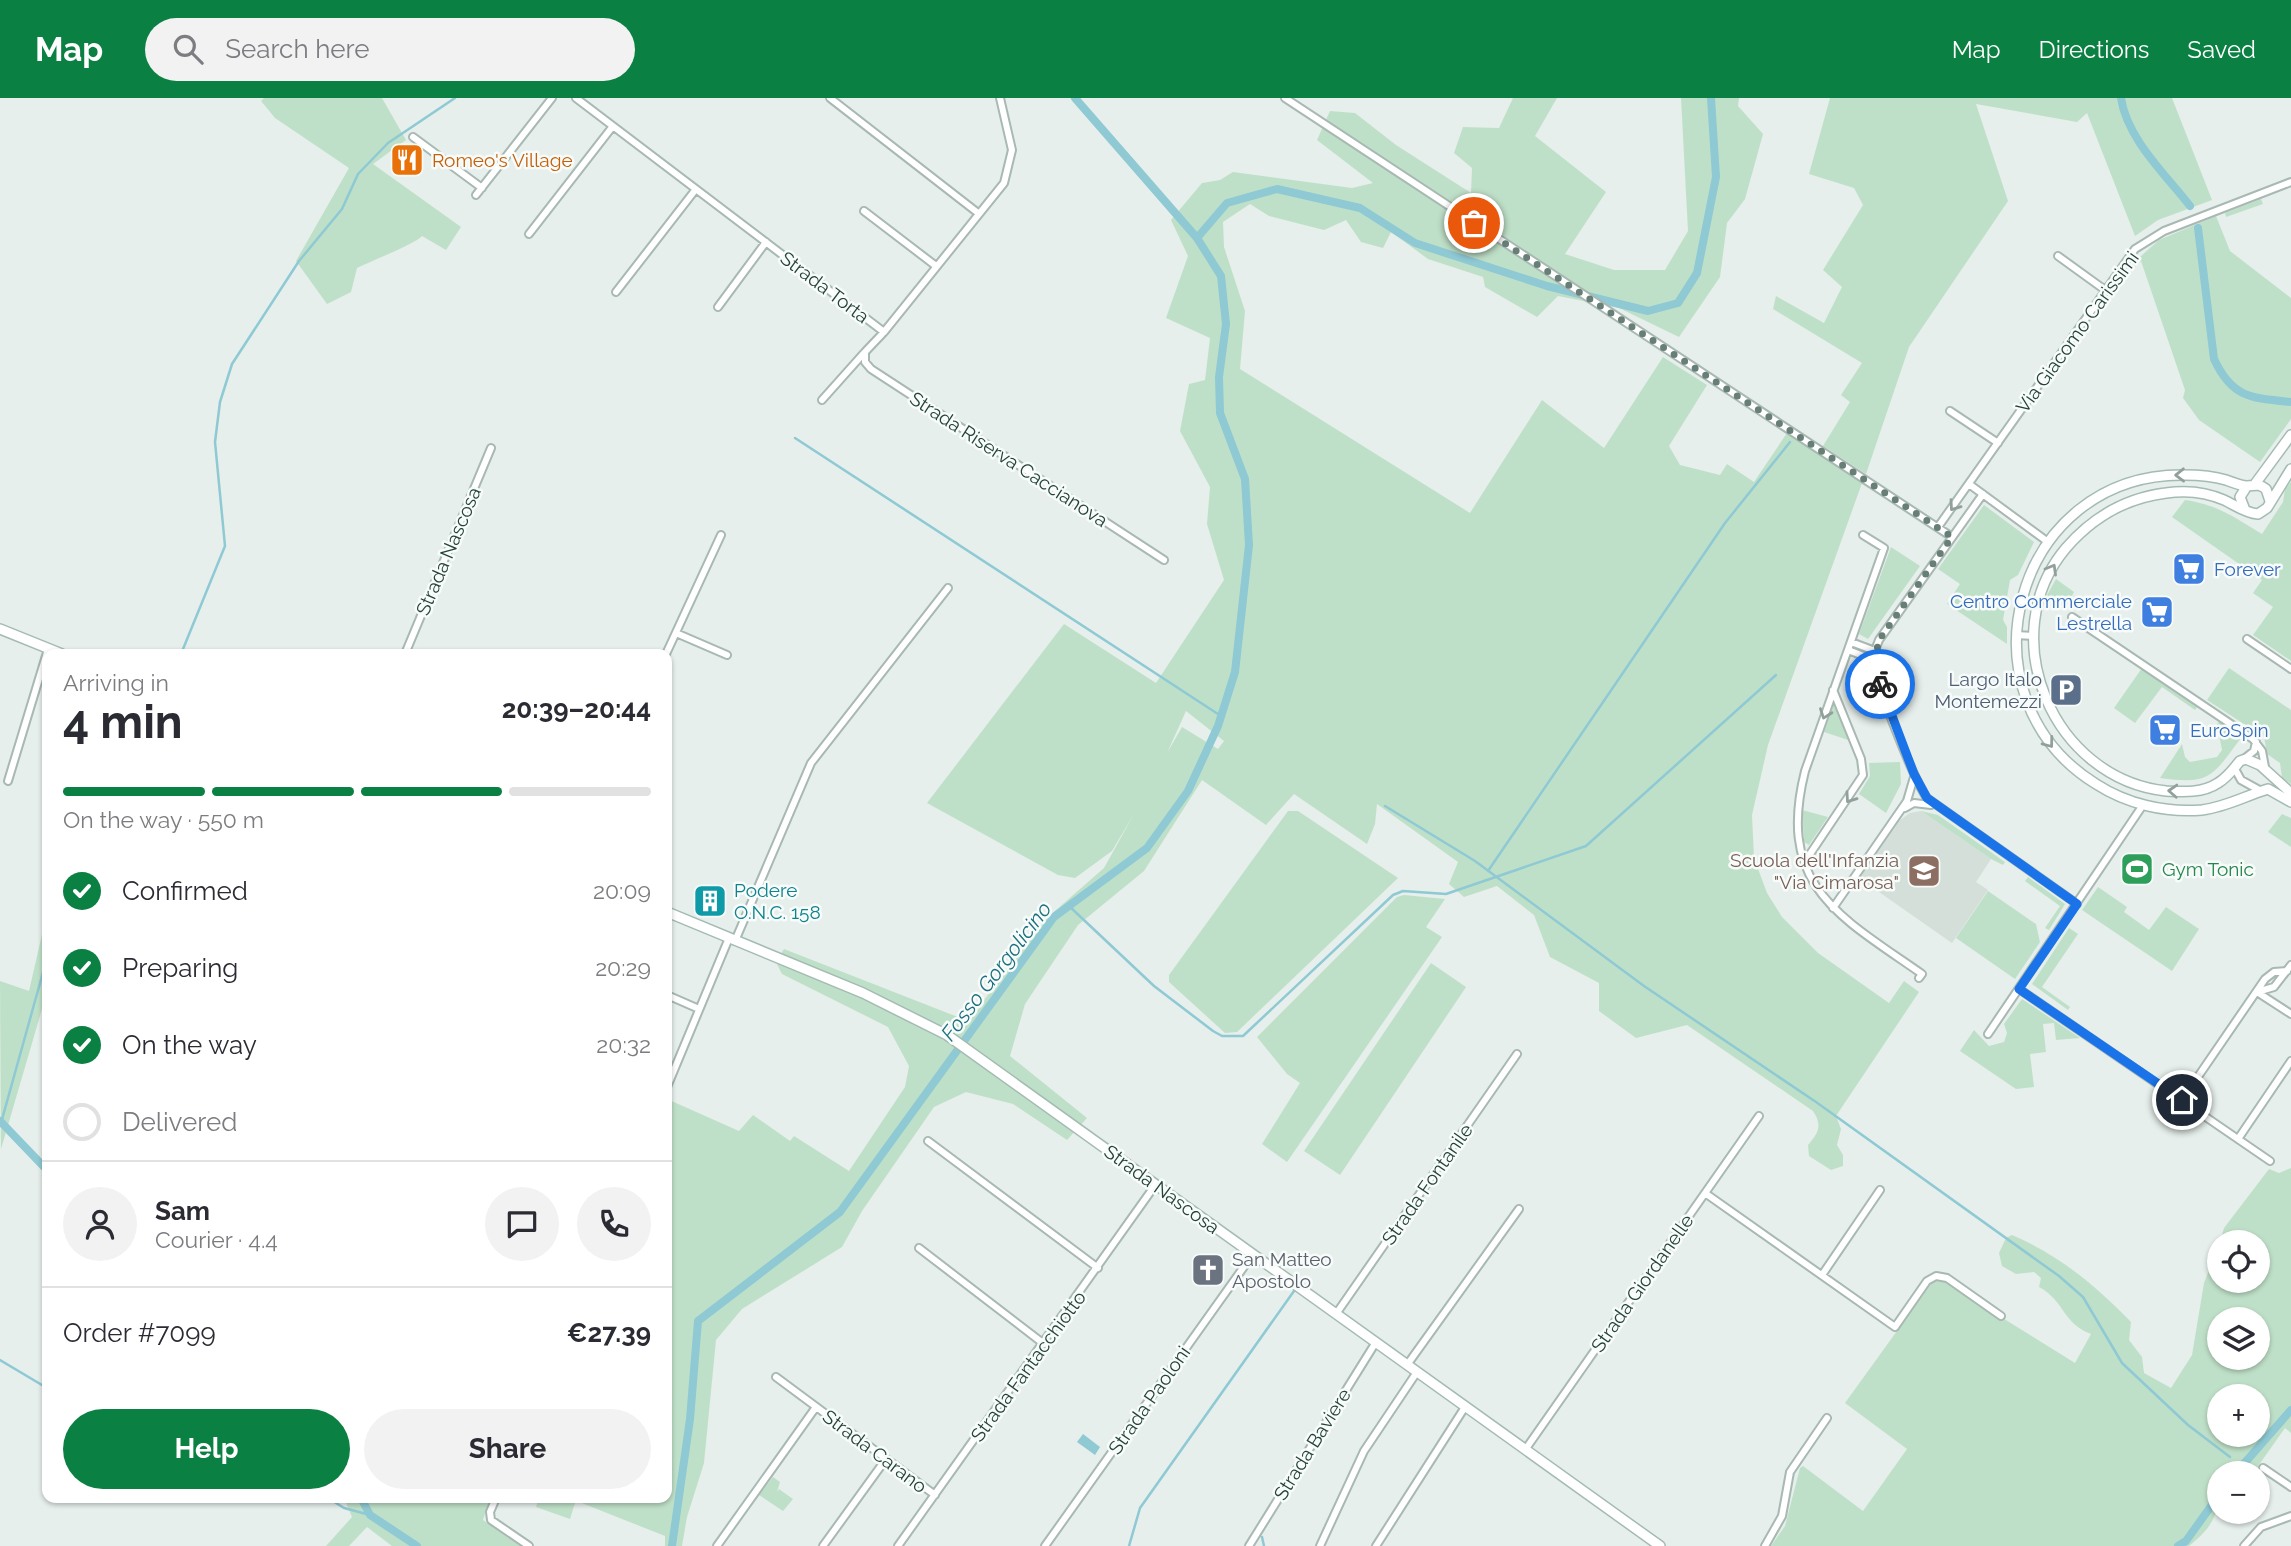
<!DOCTYPE html>
<meta charset="utf-8">
<style>
body{margin:0;font-family:Raleway,sans-serif;background:#f2f2f3;color:#2b2b33;height:100vh;display:flex;flex-direction:column;font-size:26px;white-space:nowrap}
*{box-sizing:border-box;margin:0}
p{font-size:23px;color:#7c7c81}
.icon{flex:none;width:38px;height:38px;fill:none;stroke:currentColor;stroke-width:2;stroke-linecap:round;stroke-linejoin:round}
.map{position:relative;flex:1;overflow:hidden}
.sheet{position:absolute;left:42px;top:551px;width:630px;height:854px;display:flex;flex-direction:column;background:#fff;border-radius:14px;box-shadow:0 2px 5px #0004}
.sheet>*{flex:none}
.buttons{position:absolute;left:2207px;top:1132px;display:grid;gap:14px}
.buttons a{display:grid;place-items:center;width:63px;height:63px;border-radius:50%;background:#fff;box-shadow:0 2px 5px #0004;font-size:35px}
.pin{position:absolute;display:grid;place-items:center;width:60px;height:60px;color:#fff;margin:-30px;border:4px solid #fff;border-radius:50%;box-shadow:0 2px 7px #0007}
.courier{position:absolute;display:grid;place-items:center;width:70px;height:70px;margin:-35px;border:5px solid #1a73e8;border-radius:50%;background:#fff;color:#222;box-shadow:0 2px 9px #0007}
.summary em{font-style:normal;font-weight:700}
.summary div{display:flex;flex-direction:column-reverse}
.summary{display:flex;align-items:center;justify-content:space-between;height:119px;padding:0 21px}
h1{font-size:46px;font-weight:700;line-height:52px}
.bar{display:grid;grid-template-columns:repeat(4,1fr);gap:10px 7px;align-content:center;height:84px;padding:0 21px}
.bar i{height:9px;border-radius:5px;background:#e1e1e2}
.bar .on{background:#0b8043}
.bar p{grid-column:span 4}
.line{display:flex;align-items:center;gap:18px;padding:0 21px;border-top:2px solid #e1e1e2}
.line div{flex:1}
.round{display:grid;place-items:center;flex:none;width:74px;height:74px;border-radius:37px;background:#f2f2f3}
ol{padding:0 21px;list-style:none}
li{display:flex;align-items:center;gap:21px;height:77px}
li p{margin-inline-start:auto}
li .icon{padding:7px;border-radius:50%;background:#0b8043;color:#fff;stroke-width:4}
li:last-child{color:#7c7c81}
li i{width:38px;height:38px;border:4px solid #e1e1e2;border-radius:50%}
.cta{display:flex;gap:14px;margin-top:auto;padding:14px 21px}
.cta a{flex:1;height:80px;border-radius:42px;background:#0b8043;color:#fff;font-size:28px;font-weight:700;line-height:80px;text-align:center}
.cta a+a{background:#f2f2f3;color:#2b2b33}
header{display:flex;align-items:center;gap:42px;box-sizing:border-box;height:98px;padding:0 35px;background:#0b8043;color:#fff}
header strong{font-size:33px}
nav{display:flex;gap:38px;margin-inline-start:auto;font-size:24px}
.search{width:490px;height:63px;background:#f2f2f3;display:flex;align-items:center;gap:18px;box-sizing:border-box;padding:0 24px;border-radius:38px;color:#7c7c81;font-size:26px}
.map>svg:first-child{display:block}
</style>
<header>
<strong>Map</strong>
<div class="search"><svg class="icon" aria-label="search" viewBox="0 0 24 24"><circle cx="10" cy="10" r="6"/><path d="M15 15l6 6"/></svg>Search here</div>
<nav><a>Map</a><a>Directions</a><a>Saved</a></nav>
</header>
<div class="map">
<svg width="2291" height="1448" viewBox="0 0 2291 1448">
<rect width="100%" height="100%" fill="#e6efeb"/>
<path fill="#d4dfda" d="M1921,713L1991,761L1976,784L1988,792L1952,845L1859,780L1900,722L1910,715Z"/>
<path fill="#bfe0c8" fill-rule="evenodd" d="M264,0H382L406,42L373,66L461,129L446,152L422,138C415,146 371,163 357,170L351,194L327,206L296,163L349,70L275,20L261,3Z
M1513,0H1557L1535,38L1606,94L1565,156L1614,172H1665L1688,133L1681,0H1739L1738,8L1763,36L1745,101L1727,125L1720,179L1679,239L1619,210L1558,198L1537,219L1485,189L1483,179L1428,161L1391,134L1383,150L1361,144L1346,122L1324,132L1269,118L1250,106L1223,124L1224,149L1245,213L1240,271L1470,415L1542,302L1604,350L1663,259L1707,287L1669,348L1680,367L1720,377L1727,366L1754,384L1787,335L1862,385L1768,647L1752,717L1754,760L1767,795L1782,819L1818,855L1889,905L1904,883L1919,894L1836,1018L1841,1031L1837,1047L1843,1057V1068L1831,1072L1809,1058L1808,1047C1818,1035 1823,1028 1813,1013L1687,927L1636,940L1599,913V885L1550,859L1534,817L1497,788L1464,799L1449,786L1458,764L1377,706L1375,726L1367,746L1294,696L1266,727L1202,682L1144,773L1078,827L1025,906L1010,958L1087,1020L1067,1042L1013,1006L966,994L934,1009L862,1113L842,1149L742,1211L716,1242L704,1365L687,1419L682,1448H665V1438L569,1400H667V1001L739,1033L753,1017L790,1043L794,1038L849,1073L905,989L909,968L888,929L782,876L776,864L784,851L968,923L1048,819L1104,770L1134,716L1112,753L1075,780L1058,777L927,705L1064,526L1156,585L1224,482L1207,426L1210,389L1180,333L1189,286L1205,282L1210,240L1166,220L1188,158L1171,122L1202,85L1220,82L1233,74L1352,90L1373,85L1317,42L1330,13L1355,15L1396,47L1471,95L1472,70L1454,55L1463,29L1499,30ZM1186,613L1224,643L1218,651L1182,629L1167,655Z
M1830,0H2172L2212,102L2158,122L2135,138L2087,15L2077,24L1976,6L2008,103L1909,249L1866,376L1823,348L1850,304L1841,297L1862,265L1773,211L1776,198L1824,225L1842,189L1823,172L1863,107L1854,90L1809,76Z
M2261,101L2263,106L2226,119L2225,115Z
M2216,118L2230,153L2291,200V321L2260,364L2199,322L2183,300L2185,292L2141,163L2133,171L2131,167L2159,142Z
M2291,384V563L2253,537L2273,509L2253,495L2262,482L2172,419L2185,402C2218,407 2234,419 2262,436L2283,404L2285,391Z
M1984,407L2034,444L2018,477L2010,482L2003,522L2007,529V546L1947,506L1960,486L1938,471Z
M1891,449L1920,468L1868,541L1859,536Z
M2056,481L2074,494L2066,509L2047,497Z
M2142,570L2198,608L2195,612L2162,589L2135,625L2114,610Z
M2229,570L2291,612V686L2282,680L2280,665L2267,656L2264,639L2207,602Z
M1834,606L1848,641V642L1824,634Z
M2220,623L2246,641L2241,640C2212,679 2210,687 2160,680L2182,646L2185,659L2190,664L2217,659L2222,652L2217,626Z
M1900,664L1901,686L1886,715L1859,696L1870,678L1869,665Z
M1802,712L1828,719L1809,747L1804,744Z
M1288,713H1298L1398,780L1237,934L1225,935L1169,884V877Z
M1921,713L1938,717L2005,764L2003,767L1991,761Z
M2282,716L2291,720V749L2268,734Z
M2028,779L2065,806L2049,832L2045,830L2060,808L2025,783Z
M2098,789L2127,809L2124,814L2149,832L2166,809L2199,831L2172,873L2082,812Z
M1988,793L2036,826L2040,844L2015,881L1956,840Z
M1404,797L1445,801L1426,829L1442,839L1287,1064L1262,1046L1300,985L1287,976L1257,939L1397,799Z
M2069,830L2078,836L2042,889L2070,909L2068,912L2032,886Z
M43,832L47,834V894L1,1051L0,883L29,893Z
M1431,865L1466,889L1340,1077L1304,1053Z
M2022,901L2080,940L2056,942L2054,925L2043,926L2046,954L2030,956L2034,989L2016,991L1960,953L1974,932L1989,948L2004,944L2007,935L2004,926Z
M2291,1070V1335L2285,1330L2256,1371L2246,1368L2241,1375L2219,1376C2219,1411 2219,1424 2189,1448H1771L1785,1428L1800,1370L1803,1368L1863,1413L1907,1351L1845,1305L1933,1183L1945,1184L2075,1265L2091,1236C2061,1224 2066,1204 2039,1189L2041,1180L2034,1174L2016,1176L2002,1168L1999,1155L2006,1140L2012,1137C2059,1157 2095,1187 2131,1224L2129,1242L2142,1259L2144,1275L2171,1290L2192,1257L2204,1185L2219,1147V1183H2258V1144H2220L2224,1130L2269,1071L2279,1075ZM2219,1222H2258V1260H2219ZM2219,1298H2258V1337H2219Z
M773,1379L780,1384L777,1394L779,1391L793,1401L783,1413L759,1397Z
M344,1400H490L483,1422L521,1448H392L367,1429L349,1448H326L352,1419Z
M539,1400H560L575,1405L570,1421L536,1409Z"/>
<path fill="#8ec9d4" d="M1083,1336L1100,1349L1095,1357L1077,1344Z"/>
<g fill="none" stroke-linecap="round" stroke-linejoin="round">
<path stroke="#8ec9d4" stroke-width="2.5" d="M795,340L1221,618
M181,556L225,448L215,344L220,304L232,266L299,163L342,111L358,76L388,45L455,0
M1385,708L1475,763L1644,888L1816,1004L2059,1178L2083,1199L2122,1265L2188,1327L2230,1359
M1488,773L1725,425L1790,344
M1069,808L1154,888L1213,933L1222,938H1243L1393,797L1403,793L1446,796L1586,748L1776,577
M1,1025L47,860
M0,1262L47,1290
M2238,1365L2241,1367
M328,1400L344,1410L370,1417
M1262,1439L1264,1448
M1129,1448L1140,1410L1294,1193"/>
<path stroke="#8ec9d4" stroke-width="8" d="M1075,0L1197,140
M2121,0C2127,41 2166,77 2190,108
M2198,130L2214,261C2232,300 2251,300 2291,304
M0,1023L47,1072
M2235,1376L2291,1312
M361,1400L370,1417L417,1448
M672,1448L690,1321L698,1223L840,1114L1054,819L1147,750L1188,693L1218,628L1235,574L1249,447L1245,381L1220,315L1219,279L1226,226L1221,178L1197,140L1227,105L1277,91L1360,110L1415,145L1547,188L1648,213L1678,205L1697,175L1716,79L1711,0
M2178,1448L2186,1443L2219,1397"/>
<defs>
<path id="street" d="M576,0L884,234L1004,85L1012,52L1000,0
M830,0L978,115
M1285,0L1952,439
M413,39L482,90
M476,97L552,0
M864,113L936,168
M529,136L613,28
M2058,158L2105,192
M616,194L696,91
M718,209L766,144
M884,234L865,254V264L871,271L1164,462
M822,302L864,255
M1950,313L1998,345
M1969,386L2048,444
M1983,396L1879,542C1875,551 1873,559 1875,569C1878,591 1914,682 1927,700L2077,806
M1938,429L2135,151L2164,133L2291,84
M1863,437L1884,450L1805,673C1776,788 1839,818 1922,876L1919,880
M2072,519L2253,641L2262,653L2265,669
M676,535L727,557
M2016,537L2034,538
M2247,541L2291,571
M1851,544L1875,553
M1848,552L1874,562
M405,556L491,350
M666,556L721,437
M2244,661L2254,653L2256,644
M2235,671L2241,682L2261,693
M8,683L48,551
M1905,710L1914,705L1931,707
M1804,765L1863,677L1861,661L1833,592
M1833,810L1907,703L1914,679
M735,843L811,665L948,490
M2019,891L2270,1063
M2257,894L2274,889L2291,867
M2257,894L2291,916
M667,897L699,911
M1988,936L2143,707
M667,989L729,840
M2182,1002L2265,881L2274,874L2287,873
M2238,1041L2291,963
M928,1043L1098,1170
M1705,1095L1895,1229L1927,1183L1936,1178L1947,1180L2001,1218
M919,1150L1044,1246
M1822,1177L1880,1092
M1336,1216L1517,956
M1407,1267L1519,1111
M776,1279L935,1397
M1525,1352L1759,1018
M2263,1370L2291,1389
M496,1400L490,1414L491,1422L529,1448
M717,1448L816,1309
M823,1448L886,1361
M898,1448L1156,1086
M1045,1448L1253,1156
M1249,1448L1376,1244
M1320,1448L1364,1353L1417,1274
M1376,1448L1465,1309
M1765,1448L1782,1418L1790,1374L1827,1320
M2244,1448L2261,1429L2291,1418"/>
<path id="secondary" d="M2291,371L2267,410L2258,416C2245,415 2235,407 2224,402C2206,394 2186,392 2166,395C2126,400 2092,420 2066,450C1992,538 2053,681 2166,693C2184,694 2203,695 2218,685C2228,679 2233,671 2240,663L2246,661L2260,667L2291,695
M2255,386L2291,337
M2270,403L2266,391C2258,385 2255,388 2247,388C2241,388 2232,384 2226,382C2213,378 2198,377 2184,377C2014,375 1954,598 2096,686C2127,706 2165,715 2202,712C2226,709 2245,698 2268,691L2291,704
M2245,412L2240,399L2247,388
M0,531L62,556
M667,814L863,895L947,937L1660,1448"/>
</defs>
<use href="#street" stroke="#a8b8b2" stroke-width="10"/>
<use href="#secondary" stroke="#a4bbb3" stroke-width="12"/>
<use href="#street" stroke="#fff" stroke-width="6"/>
<use href="#secondary" stroke="#fff" stroke-width="9"/>
</g>
<defs><path id="oneway-chevron" d="M-2-3.5L2.5 0L-2 3.5" fill="none" stroke-width="1.6" stroke-linecap="round" stroke-linejoin="round" transform="scale(1.75)"/></defs>
<g stroke="#92a09c">
<use href="#oneway-chevron" transform="translate(2180 377) rotate(179)"/>
<use href="#oneway-chevron" transform="translate(1954 408) rotate(125)"/>
<use href="#oneway-chevron" transform="translate(2052 471) rotate(-60)"/>
<use href="#oneway-chevron" transform="translate(1825 616) rotate(110)"/>
<use href="#oneway-chevron" transform="translate(2049 645) rotate(53)"/>
<use href="#oneway-chevron" transform="translate(2173 693) rotate(-177)"/>
<use href="#oneway-chevron" transform="translate(1850 700) rotate(125)"/>
</g>
<g fill="none" stroke-linecap="round" stroke-linejoin="round">
<path stroke="#687f78" stroke-width="7" stroke-dasharray="0 12.6" d="M1474,125L1952,439L1879,542L1874,565L1880,586"/>
<path stroke="#1a73e8" stroke-width="9" d="M1880,586L1914,676L1927,700L2077,806L2019,891L2182,1002"/>
</g>
<defs>
<symbol id="restaurant-square" viewBox="-11 -11 22 22"><rect x="-9" y="-9" width="18" height="18" rx="4" fill="#e8710a" stroke="#f7fbf9"/><path d="M-5-6h1v4h1v-4h1v4h1v-4h1v5L-1.5 .5V6h-2V.5L-5-1ZM5-6V6H3V1.5H1.5Q1.5-4 5-6Z" fill="#fff"/></symbol>
<symbol id="supermarket-square" viewBox="-11 -11 22 22"><rect x="-9" y="-9" width="18" height="18" rx="4" fill="#3f7fe0" stroke="#f7fbf9"/><path d="M-6-5.5h2.5l.6 2H6L4.5 2H-2.5L-4.4-4H-6ZM-1.5 3.2a1.3 1.3 0 1 0 .1 0ZM3 3.2a1.3 1.3 0 1 0 .1 0Z" fill="#fff"/></symbol>
<symbol id="parking-square" viewBox="-11 -11 22 22"><rect x="-9" y="-9" width="18" height="18" rx="4" fill="#5c6f8a" stroke="#f7fbf9"/><path d="M-3.5-5.5H1a3.5 3.5 0 0 1 0 7H-1V5.5H-3.5ZM-1-3.4V-.6H.8a1.4 1.4 0 0 0 0-2.8Z" fill="#fff"/></symbol>
<symbol id="stadium-square" viewBox="-11 -11 22 22"><rect x="-9" y="-9" width="18" height="18" rx="4" fill="#2e9e5b" stroke="#f7fbf9"/><path d="M0-5a6.5 5 0 1 0 0 10a6.5 5 0 1 0 0-10ZM-3.5-1.8h7v3.6h-7Z" fill="#fff"/></symbol>
<symbol id="school-square" viewBox="-11 -11 22 22"><rect x="-9" y="-9" width="18" height="18" rx="4" fill="#8d6e63" stroke="#f7fbf9"/><path d="M0-5L7-2L0 1L-7-2ZM-4 1L0 2.5L4 1V4Q0 6-4 4Z" fill="#fff"/></symbol>
<symbol id="building-square" viewBox="-11 -11 22 22"><rect x="-9" y="-9" width="18" height="18" rx="4" fill="#0f9aa8" stroke="#f7fbf9"/><path d="M-4-6H4V6H1V3H-1V6H-4ZM-2.5-4.3h1.7v1.8h-1.7ZM.8-4.3h1.7v1.8H.8ZM-2.5-1h1.7V.8h-1.7ZM.8-1h1.7V.8H.8Z" fill="#fff"/></symbol>
<symbol id="church-square" viewBox="-11 -11 22 22"><rect x="-9" y="-9" width="18" height="18" rx="4" fill="#6b7280" stroke="#f7fbf9"/><path d="M-1.2-6h2.4v3.5h3.3v2.4h-3.3V6h-2.4V-.1h-3.3v-2.4h3.3Z" fill="#fff"/></symbol>
</defs>
<g fill-rule="evenodd">
<use href="#restaurant-square" x="388" y="43" width="38" height="38"/>
<use href="#supermarket-square" x="2170" y="452" width="38" height="38"/>
<use href="#supermarket-square" x="2138" y="495" width="38" height="38"/>
<use href="#parking-square" x="2047" y="573" width="38" height="38"/>
<use href="#supermarket-square" x="2146" y="613" width="38" height="38"/>
<use href="#stadium-square" x="2118" y="752" width="38" height="38"/>
<use href="#school-square" x="1905" y="754" width="38" height="38"/>
<use href="#building-square" x="691" y="784" width="38" height="38"/>
<use href="#church-square" x="1189" y="1153" width="38" height="38"/>
</g>
<g text-anchor="middle" dominant-baseline="central" stroke-width="5" stroke-linejoin="round" paint-order="stroke">
<g font-size="19" fill="#c56008" stroke="#f7fbf9" text-anchor="start">
<text x="432" y="62">Romeo's Village</text>
</g>
<g font-size="19" fill="#24423a" stroke="#f7fbf9">
<text transform="translate(825 189) rotate(37)">Strada Torta</text>
<text transform="translate(2077 234) rotate(-54)">Via Giacomo Carissimi</text>
<text transform="translate(1009 361) rotate(33)">Strada Riserva Caccianova</text>
<text transform="translate(448 453) rotate(-67)">Strada Nascosa</text>
<text transform="translate(1427 1086) rotate(-55)">Strada Fontanile</text>
<text transform="translate(1162 1091) rotate(36)">Strada Nascosa</text>
<text transform="translate(1642 1185) rotate(-55)">Strada Giordanelle</text>
<text transform="translate(1028 1268) rotate(-54)">Strada Fantacchiotto</text>
<text transform="translate(1149 1302) rotate(-55)">Strada Paoloni</text>
<text transform="translate(1312 1346) rotate(-58)">Strada Baviere</text>
<text transform="translate(875 1353) rotate(37)">Strada Carano</text>
</g>
<g font-size="19" fill="#366cbe" stroke="#f7fbf9" text-anchor="start">
<text x="2214" y="471">Forever</text>
<text x="2132" y="503" text-anchor="end">Centro Commerciale<tspan x="2132" dy="22">Lestrella</tspan></text>
<text x="2190" y="632">EuroSpin</text>
</g>
<g font-size="19" fill="#4e5e75" stroke="#f7fbf9" text-anchor="end">
<text x="2042" y="581">Largo Italo<tspan x="2042" dy="22">Montemezzi</tspan></text>
</g>
<g font-size="19" fill="#785e54" stroke="#f7fbf9" text-anchor="end">
<text x="1899" y="762">Scuola dell'Infanzia<tspan x="1899" dy="22">"Via Cimarosa"</tspan></text>
</g>
<g font-size="19" fill="#27864d" stroke="#f7fbf9" text-anchor="start">
<text x="2162" y="771">Gym Tonic</text>
</g>
<g font-size="19" fill="#0d838f" stroke="#f7fbf9" text-anchor="start">
<text x="734" y="792">Podere<tspan x="734" dy="22">O.N.C. 158</tspan></text>
</g>
<g font-size="19" fill="#5b616d" stroke="#f7fbf9" text-anchor="start">
<text x="1232" y="1161">San Matteo<tspan x="1232" dy="22">Apostolo</tspan></text>
</g>
<g font-size="21" font-style="italic" fill="#1c6f80" stroke="#f7fbf9">
<text transform="translate(996 873) rotate(-53)">Fosso Gorgolicino</text>
</g>
</g>
</svg>
<div class="buttons">
<a><svg class="icon" aria-label="locate" viewBox="0 0 24 24"><circle cx="12" cy="12" r="6"/><path d="M12 2v4M12 18v4M2 12h4M18 12h4"/></svg></a>
<a><svg class="icon" aria-label="layers" viewBox="0 0 24 24"><path d="M12 4l9 5-9 5-9-5zM3 14l9 5 9-5"/></svg></a>
<a>+</a>
<a>−</a>
</div>
<div class="pin" style="left:1474px;top:125px;background:#ea580c"><svg class="icon" aria-label="bag" viewBox="0 0 24 24"><path d="M5 8h14l-1 12H6zM9 8a3 3 0 0 1 6 0"/></svg></div>
<div class="pin" style="left:2182px;top:1002px;background:#1f2937"><svg class="icon" aria-label="home" viewBox="0 0 24 24"><path d="M3 11l9-7 9 7M6 9v11h12V9"/></svg></div>
<div class="courier" style="left:1880px;top:586px"><svg class="icon" aria-label="bike" viewBox="0 0 24 24"><circle cx="6" cy="16" r="4"/><circle cx="18" cy="16" r="4"/><path d="M6 16l4-8h5l3 8M10 8l3 8H6M13 5h3"/></svg></div>
<section class="sheet">
<div class="summary"><div><h1>4 min</h1><p>Arriving in</p></div><em>20:39–20:44</em></div>
<div class="bar"><i class="on"></i><i class="on"></i><i class="on"></i><i></i><p>On the way · 550 m</p></div>
<ol>
<li><svg class="icon" aria-label="check" viewBox="0 0 24 24"><path d="M5 12l5 5 9-10"/></svg>Confirmed<p>20:09</p></li>
<li><svg class="icon" aria-label="check" viewBox="0 0 24 24"><path d="M5 12l5 5 9-10"/></svg>Preparing<p>20:29</p></li>
<li><svg class="icon" aria-label="check" viewBox="0 0 24 24"><path d="M5 12l5 5 9-10"/></svg>On the way<p>20:32</p></li>
<li><i></i>Delivered</li>
</ol>
<div class="line" style="height:126px"><a class="round"><svg class="icon" aria-label="person" viewBox="0 0 24 24"><circle cx="12" cy="8" r="4"/><path d="M4 21q1-7 8-7t8 7"/></svg></a><div><b>Sam</b><p>Courier · 4.4</p></div><a class="round"><svg class="icon" aria-label="chat" viewBox="0 0 24 24"><path d="M4 5h16v11H9l-5 4z"/></svg></a><a class="round"><svg class="icon" aria-label="phone" viewBox="0 0 24 24"><path d="M5 4h4l2 5-3 2q2 4 5 5l2-3 5 2v4C11 20 4 13 5 4z"/></svg></a></div>
<div class="line" style="height:91px"><div>Order #7099</div><b>€27.39</b></div>
<div class="cta"><a>Help</a><a>Share</a></div>
</section>
</div>
